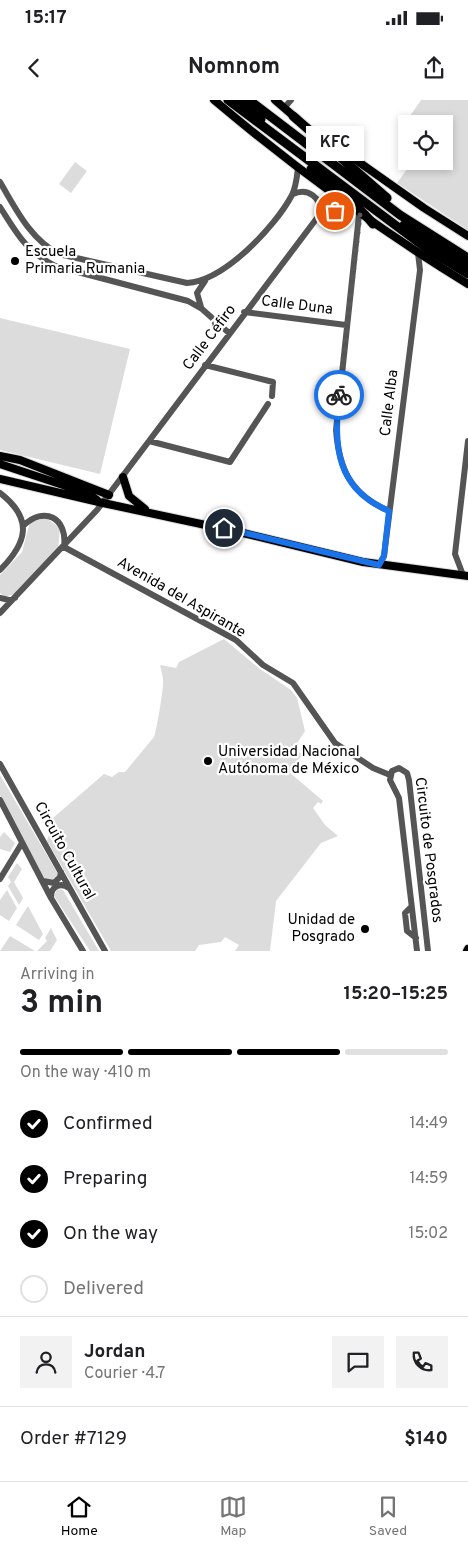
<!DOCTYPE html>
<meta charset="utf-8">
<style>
body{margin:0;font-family:Overpass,sans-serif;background:#f2f2f2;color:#202124;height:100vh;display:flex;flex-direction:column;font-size:19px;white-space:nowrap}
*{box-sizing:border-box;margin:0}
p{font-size:16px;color:#757577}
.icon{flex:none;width:28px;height:28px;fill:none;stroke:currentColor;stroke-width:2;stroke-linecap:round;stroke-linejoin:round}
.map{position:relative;height:851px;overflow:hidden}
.sheet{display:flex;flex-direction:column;background:#fff;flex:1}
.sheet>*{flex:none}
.fabs{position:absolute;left:398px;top:15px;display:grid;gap:10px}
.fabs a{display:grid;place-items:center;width:55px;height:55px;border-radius:0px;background:#fff;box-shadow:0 2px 8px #0003;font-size:25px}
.pin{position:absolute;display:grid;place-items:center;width:42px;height:42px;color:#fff;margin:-21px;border:2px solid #fff;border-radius:50%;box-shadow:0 1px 5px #0007}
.courier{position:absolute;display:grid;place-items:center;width:50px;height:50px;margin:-25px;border:4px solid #1a73e8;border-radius:50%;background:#fff;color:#222;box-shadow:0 1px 6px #0007}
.bubble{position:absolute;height:35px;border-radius:0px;background:#fff;box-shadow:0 2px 8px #0003;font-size:16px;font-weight:700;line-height:35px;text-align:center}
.summary em{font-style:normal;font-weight:700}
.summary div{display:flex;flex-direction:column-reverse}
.summary{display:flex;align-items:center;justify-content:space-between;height:85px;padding:0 20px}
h1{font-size:32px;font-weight:700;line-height:38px}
.bar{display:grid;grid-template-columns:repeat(4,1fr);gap:8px 5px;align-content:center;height:60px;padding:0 20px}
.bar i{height:6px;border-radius:4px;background:#e0e0e0}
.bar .active{background:#000}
.bar p{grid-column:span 4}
.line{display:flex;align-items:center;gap:12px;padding:0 20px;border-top:1px solid #e0e0e0}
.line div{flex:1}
.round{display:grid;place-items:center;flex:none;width:52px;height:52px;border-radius:0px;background:#f2f2f2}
ol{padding:0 20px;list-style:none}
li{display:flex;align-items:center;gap:15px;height:55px}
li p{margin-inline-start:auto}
li .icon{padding:5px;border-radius:50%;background:#000;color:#fff;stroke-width:4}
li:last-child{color:#757577}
li i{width:28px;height:28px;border:2px solid #e0e0e0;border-radius:50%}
.status{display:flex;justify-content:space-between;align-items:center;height:35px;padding:0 25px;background:#fff;direction:ltr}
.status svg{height:14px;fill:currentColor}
header{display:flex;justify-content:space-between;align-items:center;height:65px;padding:0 20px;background:#fff;font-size:22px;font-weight:700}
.tab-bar{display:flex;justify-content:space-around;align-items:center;height:70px;border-top:1px solid #e0e0e0;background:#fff;font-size:14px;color:#757577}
.tab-bar a{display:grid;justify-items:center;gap:2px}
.tab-bar .active{color:#000}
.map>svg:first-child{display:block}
</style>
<div class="status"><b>15:17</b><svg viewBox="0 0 49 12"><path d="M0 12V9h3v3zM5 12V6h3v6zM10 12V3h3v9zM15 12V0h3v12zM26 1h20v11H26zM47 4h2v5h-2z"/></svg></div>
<header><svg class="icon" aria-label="back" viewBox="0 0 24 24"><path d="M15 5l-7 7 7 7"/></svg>Nomnom<svg class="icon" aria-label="share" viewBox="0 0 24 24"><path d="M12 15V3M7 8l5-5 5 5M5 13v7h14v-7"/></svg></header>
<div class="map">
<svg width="468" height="851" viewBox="0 0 468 851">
<rect width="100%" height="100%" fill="#fff"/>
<path fill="#dcdcdc" d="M421,0H468V130L397,83L413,61H444V24H406V37L399,32Z
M75,62L87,71L71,93L59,84Z
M0,218L130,249L100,374L0,350Z
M46,418L60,428L58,450L15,494L4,497L0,493V475L22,452L30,422Z
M224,539L260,569L291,590L297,598L305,631L294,648L302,655L289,672L323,701L321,704L318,702L313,708L325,725L338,736L321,743L276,801L270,851H235L239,845L225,837L221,842L199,845L195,851H111L47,741L50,731L46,724L104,674L112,677L119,672H125L154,637C156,633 164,587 163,581C163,576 161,570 160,565L176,568L179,562Z
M0,675L58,774L56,779L50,781L44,778L0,695Z
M4,732L15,743L10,752L0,749V737Z
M17,763L22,769L14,782L23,798L19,805L8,786L11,782L8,777Z
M57,789L63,790L99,851H90L54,796Z
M7,790L17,808L9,821L0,815V800Z
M28,806L43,834L39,840L16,825Z
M51,828L57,840L50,851H37L47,841L45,838Z
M10,836L35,851H0Z"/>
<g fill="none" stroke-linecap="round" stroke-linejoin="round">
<defs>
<path id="major" d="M214,0C296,69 376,128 468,184
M275,0L297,19
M319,34L424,108L468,136
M0,356L20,360L109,395
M0,364L87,393L97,400
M123,377L129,396L145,409
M0,379L103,403L243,433L363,462L468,476
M467,851L468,849"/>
<path id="highway" d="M228,0L430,151L468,174
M239,0L261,19
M249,0L400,115L468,158
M293,16L387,98
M311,69C331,88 356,102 373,124
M404,125L468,166"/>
</defs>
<use href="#major" stroke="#dbdbdb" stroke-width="10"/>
<use href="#highway" stroke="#dbdbdb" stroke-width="11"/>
<path stroke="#555" stroke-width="6" d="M284,8L291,0
M0,82C16,109 30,139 59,154L187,183C224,181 275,127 292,95C296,87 297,77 298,68
M293,94C308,87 322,98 320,114
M0,107C18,135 25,150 55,166L188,201L202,209L229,233
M359,115L336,330C339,369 351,395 389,411
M201,207L197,193L205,181
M244,212L346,225
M205,265L273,282L272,296
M149,341L230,362L268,304
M0,393C34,419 27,443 0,470
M23,426C44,405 68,418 64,447
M64,447L236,540L263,565L293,583L335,643L373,668L390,675
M379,465L384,456L420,170L418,153
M463,475L455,454L468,341
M0,498L9,500L15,498
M0,513L97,410L320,114L352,109
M0,664L105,851
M0,700L51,798L83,851
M0,779L22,743
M43,781L54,783L60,777L61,772
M51,797C51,786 61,782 69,788
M411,807L405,813L407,831L416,838
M417,851L399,698L390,680L392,671L399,668L407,673L409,680L428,851"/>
<use href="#major" stroke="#000" stroke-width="8"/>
<use href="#highway" stroke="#000" stroke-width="9"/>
</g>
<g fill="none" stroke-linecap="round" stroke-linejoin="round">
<path stroke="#595959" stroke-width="5" stroke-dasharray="0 9" d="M335,111L352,109L360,115L339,295"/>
<path stroke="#1a73e8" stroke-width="6" d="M224,428L379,465L384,456L389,411C335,388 334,346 339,295"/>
</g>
<g fill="#000" stroke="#fff" stroke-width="2">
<circle cx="15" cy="161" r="5"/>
<circle cx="208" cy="661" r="5"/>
<circle cx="365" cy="829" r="5"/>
</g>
<g text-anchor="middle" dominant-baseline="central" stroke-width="4.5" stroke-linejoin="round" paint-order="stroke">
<g font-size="15" fill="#000" stroke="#fff" text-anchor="start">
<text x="25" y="152">Escuela<tspan x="25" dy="17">Primaria Rumania</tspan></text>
<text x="218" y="652">Universidad Nacional<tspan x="218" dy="17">Autónoma de México</tspan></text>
<text x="355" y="820" text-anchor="end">Unidad de<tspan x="355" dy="17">Posgrado</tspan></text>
</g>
<g font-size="15" fill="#000" stroke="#fff">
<text transform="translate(297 206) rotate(7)">Calle Duna</text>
<text transform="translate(210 238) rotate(-53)">Calle Céfiro</text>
<text transform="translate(390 303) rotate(-83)">Calle Alba</text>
<text transform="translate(181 498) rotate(30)">Avenida del Aspirante</text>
<text transform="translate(428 750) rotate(83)">Circuito de Posgrados</text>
<text transform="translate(64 751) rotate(61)">Circuito Cultural</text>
</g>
</g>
</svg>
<div class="fabs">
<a><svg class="icon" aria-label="locate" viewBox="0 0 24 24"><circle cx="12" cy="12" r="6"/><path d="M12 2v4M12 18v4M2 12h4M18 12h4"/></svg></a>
</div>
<div class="pin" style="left:335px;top:111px;background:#ea580c"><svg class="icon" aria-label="bag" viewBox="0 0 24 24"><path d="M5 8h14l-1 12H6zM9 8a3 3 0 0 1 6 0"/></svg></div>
<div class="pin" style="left:224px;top:428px;background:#1f2937"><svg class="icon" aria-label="home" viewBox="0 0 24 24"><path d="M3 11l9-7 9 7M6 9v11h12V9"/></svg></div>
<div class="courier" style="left:339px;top:295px"><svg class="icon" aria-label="bike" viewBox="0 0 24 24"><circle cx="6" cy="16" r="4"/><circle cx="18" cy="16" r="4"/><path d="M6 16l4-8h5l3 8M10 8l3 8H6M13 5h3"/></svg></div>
<div class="bubble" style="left:306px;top:26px;width:58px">KFC</div>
</div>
<section class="sheet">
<div class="summary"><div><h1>3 min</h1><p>Arriving in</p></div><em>15:20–15:25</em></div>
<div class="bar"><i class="active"></i><i class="active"></i><i class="active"></i><i></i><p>On the way · 410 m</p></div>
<ol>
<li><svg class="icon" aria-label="check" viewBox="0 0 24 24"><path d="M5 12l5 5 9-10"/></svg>Confirmed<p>14:49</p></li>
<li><svg class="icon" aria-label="check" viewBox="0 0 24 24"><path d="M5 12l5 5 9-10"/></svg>Preparing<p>14:59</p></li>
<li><svg class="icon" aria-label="check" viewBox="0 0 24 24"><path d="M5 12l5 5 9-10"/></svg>On the way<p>15:02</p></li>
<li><i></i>Delivered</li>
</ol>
<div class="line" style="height:90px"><a class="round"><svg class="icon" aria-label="person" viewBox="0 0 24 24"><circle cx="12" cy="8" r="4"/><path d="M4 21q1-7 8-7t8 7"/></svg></a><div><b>Jordan</b><p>Courier · 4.7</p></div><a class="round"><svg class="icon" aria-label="chat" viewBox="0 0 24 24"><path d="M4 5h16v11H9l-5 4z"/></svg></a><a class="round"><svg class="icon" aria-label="phone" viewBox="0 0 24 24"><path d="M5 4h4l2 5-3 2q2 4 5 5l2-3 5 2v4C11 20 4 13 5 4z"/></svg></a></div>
<div class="line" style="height:65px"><div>Order #7129</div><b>$140</b></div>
</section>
<nav class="tab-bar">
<a class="active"><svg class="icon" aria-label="home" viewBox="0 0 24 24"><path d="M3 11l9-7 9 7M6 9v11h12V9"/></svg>Home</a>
<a><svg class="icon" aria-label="map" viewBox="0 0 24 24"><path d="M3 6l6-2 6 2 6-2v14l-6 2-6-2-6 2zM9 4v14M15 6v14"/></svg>Map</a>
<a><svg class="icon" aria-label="saved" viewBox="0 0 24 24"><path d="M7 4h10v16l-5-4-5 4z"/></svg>Saved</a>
</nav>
